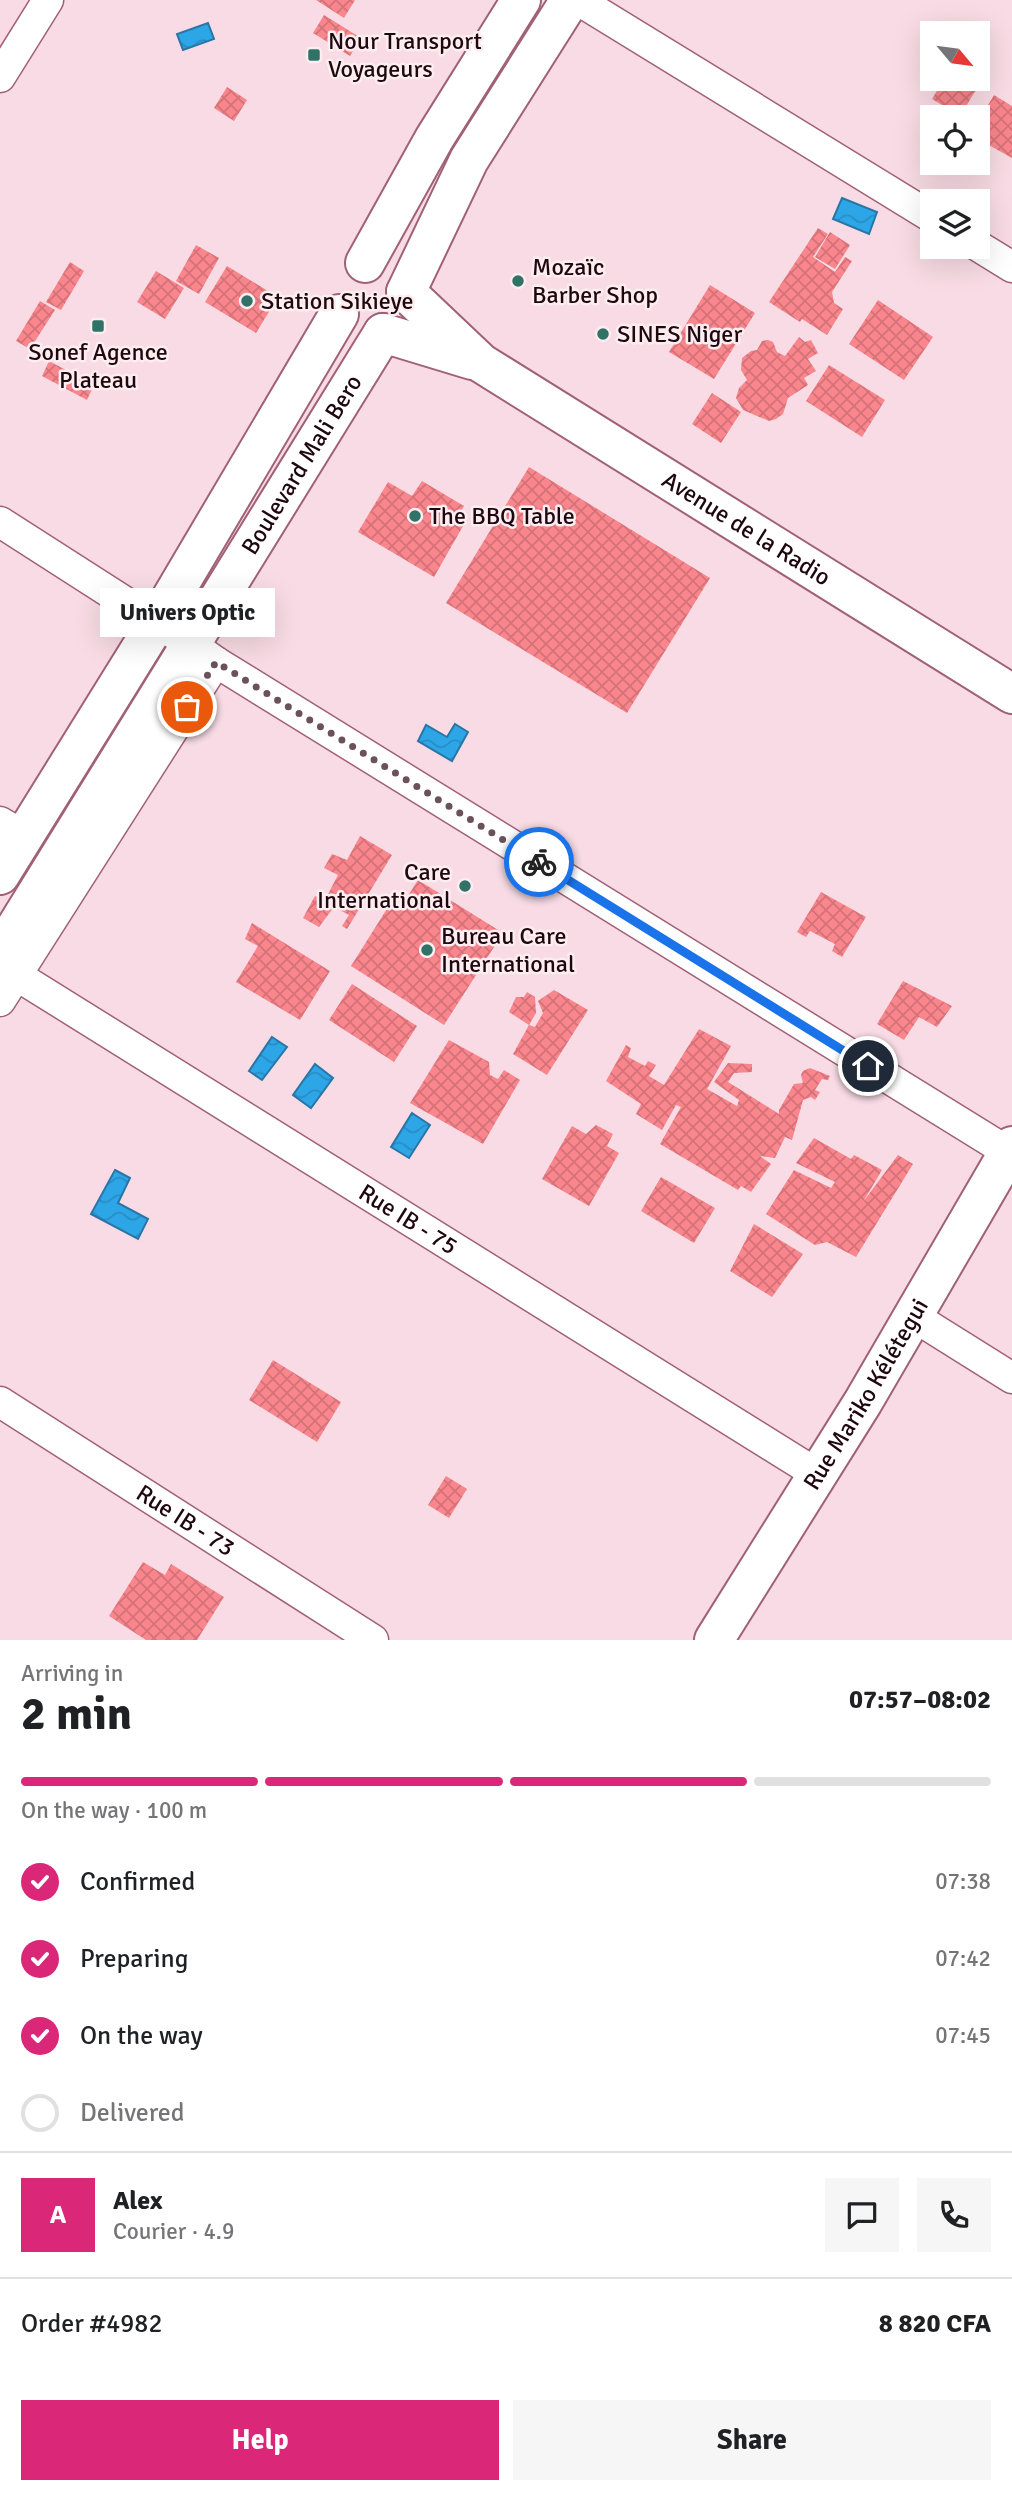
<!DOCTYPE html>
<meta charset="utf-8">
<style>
body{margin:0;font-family:Signika,sans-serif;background:#f6f6f6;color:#202124;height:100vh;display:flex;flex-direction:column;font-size:26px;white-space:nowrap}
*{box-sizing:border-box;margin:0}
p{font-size:23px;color:#757577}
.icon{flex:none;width:38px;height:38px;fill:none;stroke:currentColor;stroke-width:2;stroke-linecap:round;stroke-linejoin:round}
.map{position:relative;height:1640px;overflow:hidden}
.drawer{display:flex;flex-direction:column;background:#fff;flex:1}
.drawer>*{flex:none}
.needle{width:46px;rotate:119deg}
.fabs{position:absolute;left:920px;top:21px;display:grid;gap:14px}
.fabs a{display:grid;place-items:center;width:70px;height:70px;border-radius:0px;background:#fff;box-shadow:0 7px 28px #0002;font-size:35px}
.pin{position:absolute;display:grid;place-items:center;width:60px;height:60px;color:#fff;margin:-30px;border:4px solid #fff;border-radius:50%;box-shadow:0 2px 7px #0007}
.courier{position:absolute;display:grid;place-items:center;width:70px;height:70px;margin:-35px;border:5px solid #1a73e8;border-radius:50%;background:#fff;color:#222;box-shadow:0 2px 9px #0007}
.bubble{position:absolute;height:49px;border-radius:0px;background:#fff;box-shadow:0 7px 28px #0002;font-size:23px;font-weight:700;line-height:49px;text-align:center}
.summary em{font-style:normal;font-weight:700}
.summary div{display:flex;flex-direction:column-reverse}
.summary{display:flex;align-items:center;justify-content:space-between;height:119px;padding:0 21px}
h1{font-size:46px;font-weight:700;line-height:52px}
.bar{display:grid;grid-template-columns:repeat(4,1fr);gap:10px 7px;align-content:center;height:84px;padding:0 21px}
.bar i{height:9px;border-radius:5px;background:#e0e0e0}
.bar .current{background:#db2777}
.bar p{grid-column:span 4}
.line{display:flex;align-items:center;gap:18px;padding:0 21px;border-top:2px solid #e0e0e0}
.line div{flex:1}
.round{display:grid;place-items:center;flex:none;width:74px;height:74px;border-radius:0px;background:#f6f6f6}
ol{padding:0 21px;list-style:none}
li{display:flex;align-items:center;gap:21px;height:77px}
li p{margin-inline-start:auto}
li .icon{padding:7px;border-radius:50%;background:#db2777;color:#fff;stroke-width:4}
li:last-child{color:#757577}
li i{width:38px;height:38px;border:4px solid #e0e0e0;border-radius:50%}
.button{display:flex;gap:14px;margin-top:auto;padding:14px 21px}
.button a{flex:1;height:80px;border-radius:0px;background:#db2777;color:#fff;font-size:28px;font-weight:700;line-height:80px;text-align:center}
.button a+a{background:#f6f6f6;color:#202124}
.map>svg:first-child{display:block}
</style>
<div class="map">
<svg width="1012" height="1640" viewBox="0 0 1012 1640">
<defs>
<pattern id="water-waves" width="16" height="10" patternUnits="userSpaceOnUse" patternTransform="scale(1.75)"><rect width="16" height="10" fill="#2da6e7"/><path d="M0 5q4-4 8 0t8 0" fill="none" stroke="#288dc5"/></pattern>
<pattern id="building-cross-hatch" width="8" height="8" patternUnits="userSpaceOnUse" patternTransform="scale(1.75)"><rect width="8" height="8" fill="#f9868c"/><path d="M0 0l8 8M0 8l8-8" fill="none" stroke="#d57278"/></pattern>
</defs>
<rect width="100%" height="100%" fill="#f8dbe4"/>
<path fill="url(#water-waves)" stroke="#2976a6" stroke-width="2" d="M208,23L214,39L183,50L177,34Z
M842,198L877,212L869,234L833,219Z
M455,724L468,732L452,761L418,741L426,725L447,737Z
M272,1037L287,1047L262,1080L249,1071Z
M315,1064L333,1078L311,1108L293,1095Z
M412,1113L430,1125L409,1158L391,1147Z
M115,1170L130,1178L118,1203L148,1219L138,1239L91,1214Z"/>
<path fill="url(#building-cross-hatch)" d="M316,0H355L344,18Z
M324,15L361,38L350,56L313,33Z
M944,79L982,80L960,116L932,99Z
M227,87L247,100L234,121L214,108Z
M994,95L1012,106V158L978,139V122Z
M818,228L828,234L813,257L835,272L845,257L852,261L832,292L834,303L843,309L827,335L802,319L800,322L769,302Z
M830,232L850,245L835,269L815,257Z
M196,245L219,258L199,294L176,281Z
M70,262L84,271L61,310L46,302Z
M227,266L278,297L256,333L205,302Z
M156,271L184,288L165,319L137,302Z
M710,285L755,313L714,379L669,352Z
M878,300L933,337L904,380L849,344Z
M40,301L55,310L30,349L16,341Z
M799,337L805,342L811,340L818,353L808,359L816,371L804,378L808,385L788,398L783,414L776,419L769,421L743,410L736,398L739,388L747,380L741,370L742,358L751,351L757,350L762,341L768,340L773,342L777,352L785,356Z
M49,361L94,385L87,400L42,376Z
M829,365L885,400L862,437L806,401Z
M712,393L741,412L721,443L692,424Z
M529,467L710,578L627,713L446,603Z
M422,481L464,506L459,515L467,519L434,577L358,532L388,482L412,496Z
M360,836L392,855L347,929L342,926L349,915L334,907L319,927L303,918L315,896L325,900L338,875L324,868L332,854L347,860Z
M418,880L503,933L444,1025L351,966L390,904L399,910Z
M821,892L866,917L842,957L832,951L835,944L810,931L806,937L797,932Z
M252,923L330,971L300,1020L236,982L258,946L245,939Z
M903,981L952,1006L937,1027L919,1017L904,1040L877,1024Z
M352,984L417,1026L394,1062L329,1020Z
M554,990L588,1010L547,1075L513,1054L529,1025L535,1027L543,1013L538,1001Z
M527,992L535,997L536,1013L529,1025L509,1012L516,997H524Z
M699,1029L731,1046L707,1089L737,1106L739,1100L714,1082L728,1063L752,1064V1072L734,1073L728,1082L779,1114V1110L794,1084L803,1083L801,1075L803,1071L810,1068L830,1076L828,1080L822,1079L815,1090L820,1092L815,1100L811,1097L803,1100L792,1140L785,1137L775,1158L760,1156L771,1164L751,1192L741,1186L738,1190L660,1144L681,1107L676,1105L662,1130L636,1114L641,1104L606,1081L626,1045L631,1048L628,1057L645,1066L648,1061L656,1065L649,1076L664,1085Z
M449,1040L489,1062L490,1075L498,1079L504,1070L520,1080L483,1144L410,1103Z
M596,1125L613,1134L607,1146L619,1153L589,1206L542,1179L572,1126L586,1134Z
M814,1138L851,1159L854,1155L882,1170L863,1202L898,1155L913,1164L856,1257L827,1242L815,1245L766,1214L794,1170L831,1188L835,1182L796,1163Z
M661,1177L715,1208L694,1243L641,1211Z
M754,1224L803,1254L772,1297L730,1271Z
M273,1360L341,1402L317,1442L249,1400Z
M446,1476L467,1489L449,1518L428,1505Z
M143,1562L165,1575L171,1564L224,1597L197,1640H146L109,1616Z"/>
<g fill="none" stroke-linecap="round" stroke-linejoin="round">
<defs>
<g id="street">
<path d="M578,0L933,218"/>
<path d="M0,77L48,0"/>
<path d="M978,246L1012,267"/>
<path d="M0,522L192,645L216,662L1008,1152"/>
<path d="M0,822L24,836"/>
<path id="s1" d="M0,965L817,1474"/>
<path d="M0,1001L216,662"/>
<path d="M913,1316L1012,1378"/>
<path id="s2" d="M0,1402L373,1640"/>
</g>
<g id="secondary">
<path id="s3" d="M406,292L481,363L1012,694"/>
<path d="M383,333L472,360"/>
<path id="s4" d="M714,1640L863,1402L1012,1146"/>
</g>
<g id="primary">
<path d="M365,263L434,139L521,0"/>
<path d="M406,292L469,160L570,0"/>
<path d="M0,875L157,622L339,314"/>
<path id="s5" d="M0,953L383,333"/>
</g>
</defs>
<use href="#street" stroke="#a06177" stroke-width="33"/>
<use href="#secondary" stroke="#a06177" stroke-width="42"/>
<use href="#primary" stroke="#a06177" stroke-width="42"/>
<use href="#street" stroke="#fff" stroke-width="30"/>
<use href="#secondary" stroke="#fff" stroke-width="38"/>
<use href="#primary" stroke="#fff" stroke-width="38"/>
</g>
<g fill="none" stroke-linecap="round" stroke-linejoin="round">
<path stroke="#6b515a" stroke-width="7" stroke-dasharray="0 12.6" d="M187,707L216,662L539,862"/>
<path stroke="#1a73e8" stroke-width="9" d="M539,862L868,1066"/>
</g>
<g fill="#307366" stroke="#fcedf1" stroke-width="2.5">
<rect x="307" y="48" width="14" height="14" rx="3.5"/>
<circle cx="518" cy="281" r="7"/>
<circle cx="247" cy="301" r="7"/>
<rect x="91" y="319" width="14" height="14" rx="3.5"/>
<circle cx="603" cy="334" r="7"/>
<circle cx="415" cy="516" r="7"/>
<circle cx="465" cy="886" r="7"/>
<circle cx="427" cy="950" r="7"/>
</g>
<g text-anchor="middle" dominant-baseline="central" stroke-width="5" stroke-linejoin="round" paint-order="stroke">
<g font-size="24" fill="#1f0710" stroke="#fcedf1" text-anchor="start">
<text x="328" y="41">Nour Transport<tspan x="328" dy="28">Voyageurs</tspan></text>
<text x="532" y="267">Mozaïc<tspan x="532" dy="28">Barber Shop</tspan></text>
<text x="261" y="301">Station Sikieye</text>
<text x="617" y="334">SINES Niger</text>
<text x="98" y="352" text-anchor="middle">Sonef Agence<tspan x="98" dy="28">Plateau</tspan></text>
<text x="429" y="516">The BBQ Table</text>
<text x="451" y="872" text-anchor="end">Care<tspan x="451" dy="28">International</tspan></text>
<text x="441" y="936">Bureau Care<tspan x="441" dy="28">International</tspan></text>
</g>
<g font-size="24" fill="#1f0710" stroke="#fcedf1">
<text stroke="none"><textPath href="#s5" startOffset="574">Boulevard Mali Bero</textPath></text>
<text stroke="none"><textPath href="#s3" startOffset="416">Avenue de la Radio</textPath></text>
<text stroke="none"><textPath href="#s1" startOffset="481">Rue IB - 75</textPath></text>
<text stroke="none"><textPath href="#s4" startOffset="289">Rue Mariko Kélétegui</textPath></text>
<text stroke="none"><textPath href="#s2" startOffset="220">Rue IB - 73</textPath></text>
</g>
</g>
</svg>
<div class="fabs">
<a><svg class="needle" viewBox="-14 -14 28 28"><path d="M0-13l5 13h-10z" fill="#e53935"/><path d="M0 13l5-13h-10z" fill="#757577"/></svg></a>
<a><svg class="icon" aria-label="locate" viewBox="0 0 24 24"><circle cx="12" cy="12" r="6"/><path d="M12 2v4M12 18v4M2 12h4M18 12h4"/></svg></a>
<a><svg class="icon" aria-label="layers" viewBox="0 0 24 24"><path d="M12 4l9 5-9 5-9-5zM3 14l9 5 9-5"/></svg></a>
</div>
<div class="pin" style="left:187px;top:707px;background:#ea580c"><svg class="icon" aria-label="bag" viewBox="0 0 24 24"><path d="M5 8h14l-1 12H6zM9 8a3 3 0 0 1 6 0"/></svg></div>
<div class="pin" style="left:868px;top:1066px;background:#1f2937"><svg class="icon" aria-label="home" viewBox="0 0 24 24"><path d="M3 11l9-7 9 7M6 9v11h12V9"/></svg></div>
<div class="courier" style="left:539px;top:862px"><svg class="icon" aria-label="bike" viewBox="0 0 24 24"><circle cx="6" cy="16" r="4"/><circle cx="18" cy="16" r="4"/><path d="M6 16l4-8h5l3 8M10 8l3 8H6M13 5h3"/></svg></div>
<div class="bubble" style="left:100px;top:588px;width:175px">Univers Optic</div>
</div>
<section class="drawer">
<div class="summary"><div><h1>2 min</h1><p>Arriving in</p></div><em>07:57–08:02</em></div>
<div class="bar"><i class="current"></i><i class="current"></i><i class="current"></i><i></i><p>On the way · 100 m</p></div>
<ol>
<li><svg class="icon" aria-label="check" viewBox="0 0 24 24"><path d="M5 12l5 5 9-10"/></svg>Confirmed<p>07:38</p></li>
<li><svg class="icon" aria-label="check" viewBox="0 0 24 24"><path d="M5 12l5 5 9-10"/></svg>Preparing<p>07:42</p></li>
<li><svg class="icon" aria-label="check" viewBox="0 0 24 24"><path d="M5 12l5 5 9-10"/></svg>On the way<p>07:45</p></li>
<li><i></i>Delivered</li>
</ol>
<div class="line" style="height:126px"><b class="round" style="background:#db2777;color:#fff">A</b><div><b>Alex</b><p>Courier · 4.9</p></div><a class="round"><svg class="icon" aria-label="chat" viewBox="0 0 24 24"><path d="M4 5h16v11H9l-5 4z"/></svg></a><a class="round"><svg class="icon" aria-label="phone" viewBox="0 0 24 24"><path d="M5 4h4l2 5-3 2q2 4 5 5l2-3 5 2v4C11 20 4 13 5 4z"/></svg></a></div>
<div class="line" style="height:91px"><div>Order #4982</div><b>8 820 CFA</b></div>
<div class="button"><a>Help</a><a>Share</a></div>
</section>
